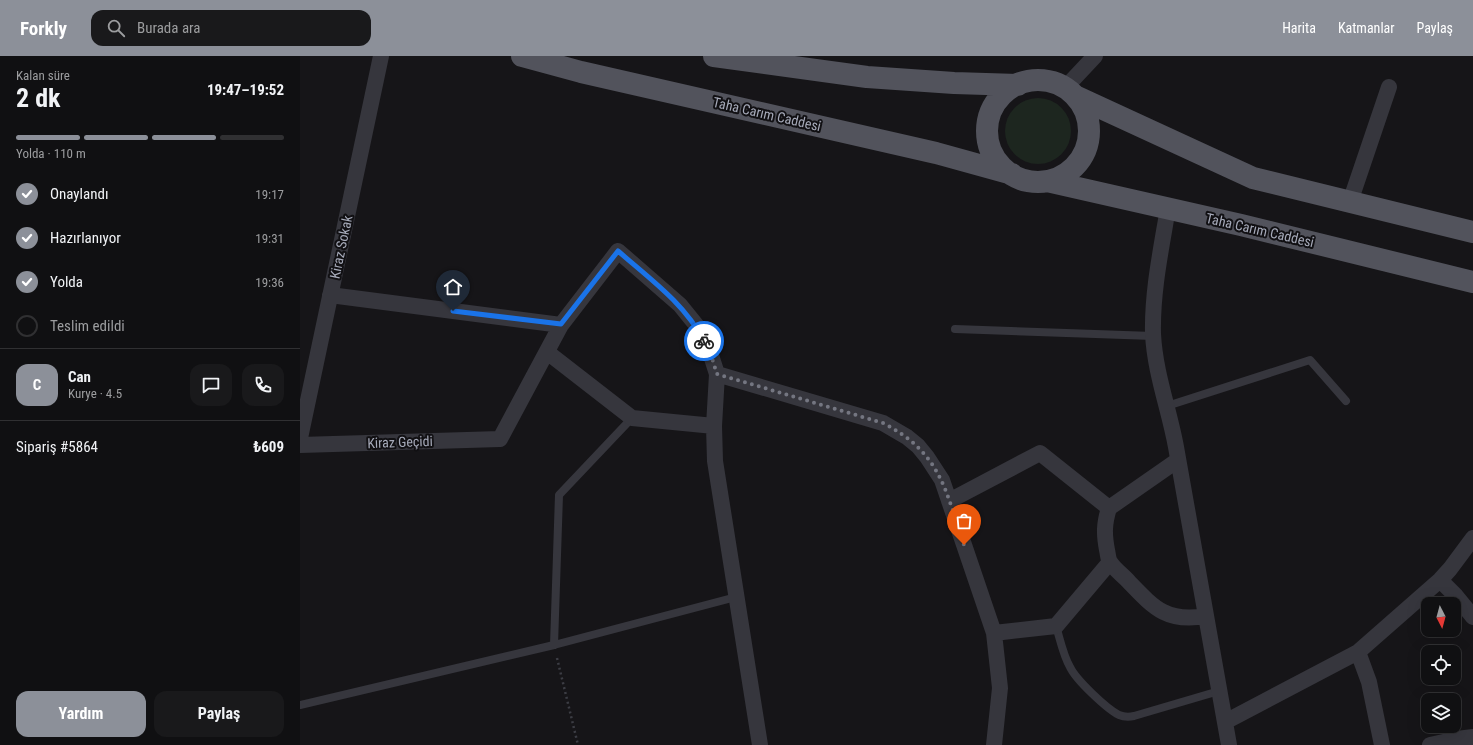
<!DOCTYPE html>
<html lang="tr">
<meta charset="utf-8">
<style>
body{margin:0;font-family:"Roboto Condensed",sans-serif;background:#19191b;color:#f1f3f6;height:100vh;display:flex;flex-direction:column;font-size:15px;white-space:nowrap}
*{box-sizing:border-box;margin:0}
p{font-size:13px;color:#9c9d9f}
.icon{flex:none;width:22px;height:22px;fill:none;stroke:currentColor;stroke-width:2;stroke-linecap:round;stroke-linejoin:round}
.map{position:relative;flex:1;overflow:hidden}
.drawer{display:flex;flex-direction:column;background:#101012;width:300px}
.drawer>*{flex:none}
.needle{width:26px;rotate:174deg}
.fabs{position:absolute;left:1121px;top:541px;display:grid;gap:8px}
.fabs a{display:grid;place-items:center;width:40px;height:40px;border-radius:8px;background:#101012;box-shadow:0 4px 16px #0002,0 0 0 1px #303032;font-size:20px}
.pin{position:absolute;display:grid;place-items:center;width:34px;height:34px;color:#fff;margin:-41px -17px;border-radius:50% 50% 50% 0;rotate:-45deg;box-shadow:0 0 4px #0007}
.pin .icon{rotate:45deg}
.courier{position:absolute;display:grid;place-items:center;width:40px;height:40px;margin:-20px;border:3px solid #1a73e8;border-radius:50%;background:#fff;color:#222;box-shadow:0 1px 5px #0007}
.headline em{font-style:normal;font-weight:700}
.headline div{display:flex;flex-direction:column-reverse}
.headline{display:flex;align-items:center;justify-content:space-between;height:68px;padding:0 16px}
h1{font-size:26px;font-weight:700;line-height:30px}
.bar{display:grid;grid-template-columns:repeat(4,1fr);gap:6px 4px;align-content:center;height:48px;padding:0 16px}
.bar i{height:5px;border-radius:3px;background:#303032}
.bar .current{background:#8c9099}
.bar p{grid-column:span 4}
.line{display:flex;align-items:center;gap:10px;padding:0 16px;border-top:1px solid #303032}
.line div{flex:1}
.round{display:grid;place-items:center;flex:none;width:42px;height:42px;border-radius:12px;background:#19191b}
ol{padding:0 16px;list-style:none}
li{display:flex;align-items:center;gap:12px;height:44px}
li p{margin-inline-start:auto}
li .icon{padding:4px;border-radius:50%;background:#8c9099;color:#fff;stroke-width:4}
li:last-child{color:#9c9d9f}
li i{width:22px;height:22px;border:2px solid #303032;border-radius:50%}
.button{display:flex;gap:8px;margin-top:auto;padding:8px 16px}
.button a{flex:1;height:46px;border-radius:12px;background:#8c9099;color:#fff;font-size:16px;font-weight:700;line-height:46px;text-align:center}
.button a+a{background:#19191b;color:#f1f3f6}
header{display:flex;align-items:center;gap:24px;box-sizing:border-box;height:56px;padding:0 20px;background:#8c9099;color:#fff}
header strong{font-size:19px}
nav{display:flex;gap:22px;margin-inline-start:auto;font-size:14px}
.search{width:280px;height:36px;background:#19191b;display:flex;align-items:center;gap:10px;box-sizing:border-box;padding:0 14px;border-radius:12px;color:#9c9d9f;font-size:15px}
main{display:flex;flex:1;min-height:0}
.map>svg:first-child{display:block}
</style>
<header>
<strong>Forkly</strong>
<div class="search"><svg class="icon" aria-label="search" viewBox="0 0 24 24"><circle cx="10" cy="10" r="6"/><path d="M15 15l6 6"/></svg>Burada ara</div>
<nav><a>Harita</a><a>Katmanlar</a><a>Paylaş</a></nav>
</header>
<main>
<section class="drawer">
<div class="headline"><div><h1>2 dk</h1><p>Kalan süre</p></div><em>19:47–19:52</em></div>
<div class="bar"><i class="current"></i><i class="current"></i><i class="current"></i><i></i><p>Yolda · 110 m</p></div>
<ol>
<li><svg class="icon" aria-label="check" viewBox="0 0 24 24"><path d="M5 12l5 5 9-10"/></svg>Onaylandı<p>19:17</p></li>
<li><svg class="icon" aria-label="check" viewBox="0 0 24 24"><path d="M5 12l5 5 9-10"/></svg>Hazırlanıyor<p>19:31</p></li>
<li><svg class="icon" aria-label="check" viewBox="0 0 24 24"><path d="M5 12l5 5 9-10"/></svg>Yolda<p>19:36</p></li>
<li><i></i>Teslim edildi</li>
</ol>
<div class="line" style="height:72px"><b class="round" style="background:#8c9099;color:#fff">C</b><div><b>Can</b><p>Kurye · 4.5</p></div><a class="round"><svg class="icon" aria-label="chat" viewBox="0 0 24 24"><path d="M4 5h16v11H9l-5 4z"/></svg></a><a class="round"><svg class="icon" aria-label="phone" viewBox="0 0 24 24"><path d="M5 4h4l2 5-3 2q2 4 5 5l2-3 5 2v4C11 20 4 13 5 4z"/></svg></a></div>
<div class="line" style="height:52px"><div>Sipariş #5864</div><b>₺609</b></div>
<div class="button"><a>Yardım</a><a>Paylaş</a></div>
</section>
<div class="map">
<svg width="1173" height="689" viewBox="0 0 1173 689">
<rect width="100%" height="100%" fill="#161518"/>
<path fill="#1d261f" d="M705 75a33 33 0 1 1 66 0a33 33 0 1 1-66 0Z"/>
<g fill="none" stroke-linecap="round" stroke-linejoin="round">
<path stroke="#3c3d44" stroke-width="2.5" stroke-dasharray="2 3" stroke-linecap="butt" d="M257,602L278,689"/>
<path stroke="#36363d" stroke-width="8" d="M655,273L853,280
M867,350L1010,304L1046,345
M756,570C760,583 763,599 770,611C776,624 807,653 819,659C824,661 829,661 834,660L919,635
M254,589L259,439L332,362
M0,649L254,589L436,541"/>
<path stroke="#36363d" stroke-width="16" d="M765,32L795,0
M1050,146L1089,31
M868,152C861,194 852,236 853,278C855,317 869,353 876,391C894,490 911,590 929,689
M30,239L261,269
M247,296L332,362L414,370
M417,318L583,367L607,381L618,390L627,401L642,424L694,577L700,632L694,689
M0,382L81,0
M0,389L200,383L261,269L318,195L380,249L397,270L409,293L417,318L414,370L415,405L460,689
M878,404L809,452C804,468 804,478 807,494C808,498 808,503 810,506C814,513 824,520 829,526C854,552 867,567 906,560
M649,445L740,397L809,452
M1140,524L1156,540L1173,561
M694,577L756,570L810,506
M1058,596L1069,626L1082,689
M925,666L1058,596L1140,524L1150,513L1173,482
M1130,689L1157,683L1173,681"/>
<path stroke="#52535c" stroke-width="22" d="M222,0L281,16L636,97L712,118
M414,0L567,21L654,27L718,29
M687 75a51 51 0 1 1 102 0a51 51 0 1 1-102 0Z
M775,40L953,122L1173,176
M747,125L941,169L1173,226"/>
</g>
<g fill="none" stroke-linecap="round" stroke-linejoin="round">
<path stroke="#747681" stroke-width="4" stroke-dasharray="0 7.2" d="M404,285L409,293L417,318L583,367C641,397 645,433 664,489"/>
<path stroke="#1a73e8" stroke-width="5" d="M153,255L261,268L318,195C350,223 384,247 404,285"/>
</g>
<g text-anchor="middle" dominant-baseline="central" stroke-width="4" stroke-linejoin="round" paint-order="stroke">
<g font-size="14" fill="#a6aab9" stroke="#111013">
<text transform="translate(467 58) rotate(13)">Taha Carım Caddesi</text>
<text transform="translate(960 174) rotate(13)">Taha Carım Caddesi</text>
<text transform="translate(41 191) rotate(-78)">Kiraz Sokak</text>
<text transform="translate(100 386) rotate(-2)">Kiraz Geçidi</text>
</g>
</g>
</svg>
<div class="fabs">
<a><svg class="needle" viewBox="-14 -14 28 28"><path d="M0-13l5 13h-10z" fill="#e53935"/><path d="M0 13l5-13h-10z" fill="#9c9d9f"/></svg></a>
<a><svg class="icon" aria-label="locate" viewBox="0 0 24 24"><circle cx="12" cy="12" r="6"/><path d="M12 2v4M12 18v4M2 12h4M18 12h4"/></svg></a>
<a><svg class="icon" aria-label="layers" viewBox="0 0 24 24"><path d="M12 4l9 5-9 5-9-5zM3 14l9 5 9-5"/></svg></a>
</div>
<div class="pin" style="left:664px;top:489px;background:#ea580c"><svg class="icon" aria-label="bag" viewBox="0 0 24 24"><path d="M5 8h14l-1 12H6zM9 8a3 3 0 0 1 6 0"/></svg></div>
<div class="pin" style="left:153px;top:255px;background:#1f2937"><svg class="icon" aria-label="home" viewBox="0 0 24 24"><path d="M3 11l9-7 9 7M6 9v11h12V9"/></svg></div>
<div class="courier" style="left:404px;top:285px"><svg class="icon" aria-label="bike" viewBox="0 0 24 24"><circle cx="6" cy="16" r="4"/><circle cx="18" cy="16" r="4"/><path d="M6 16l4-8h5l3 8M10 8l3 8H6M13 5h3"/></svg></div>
</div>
</main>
